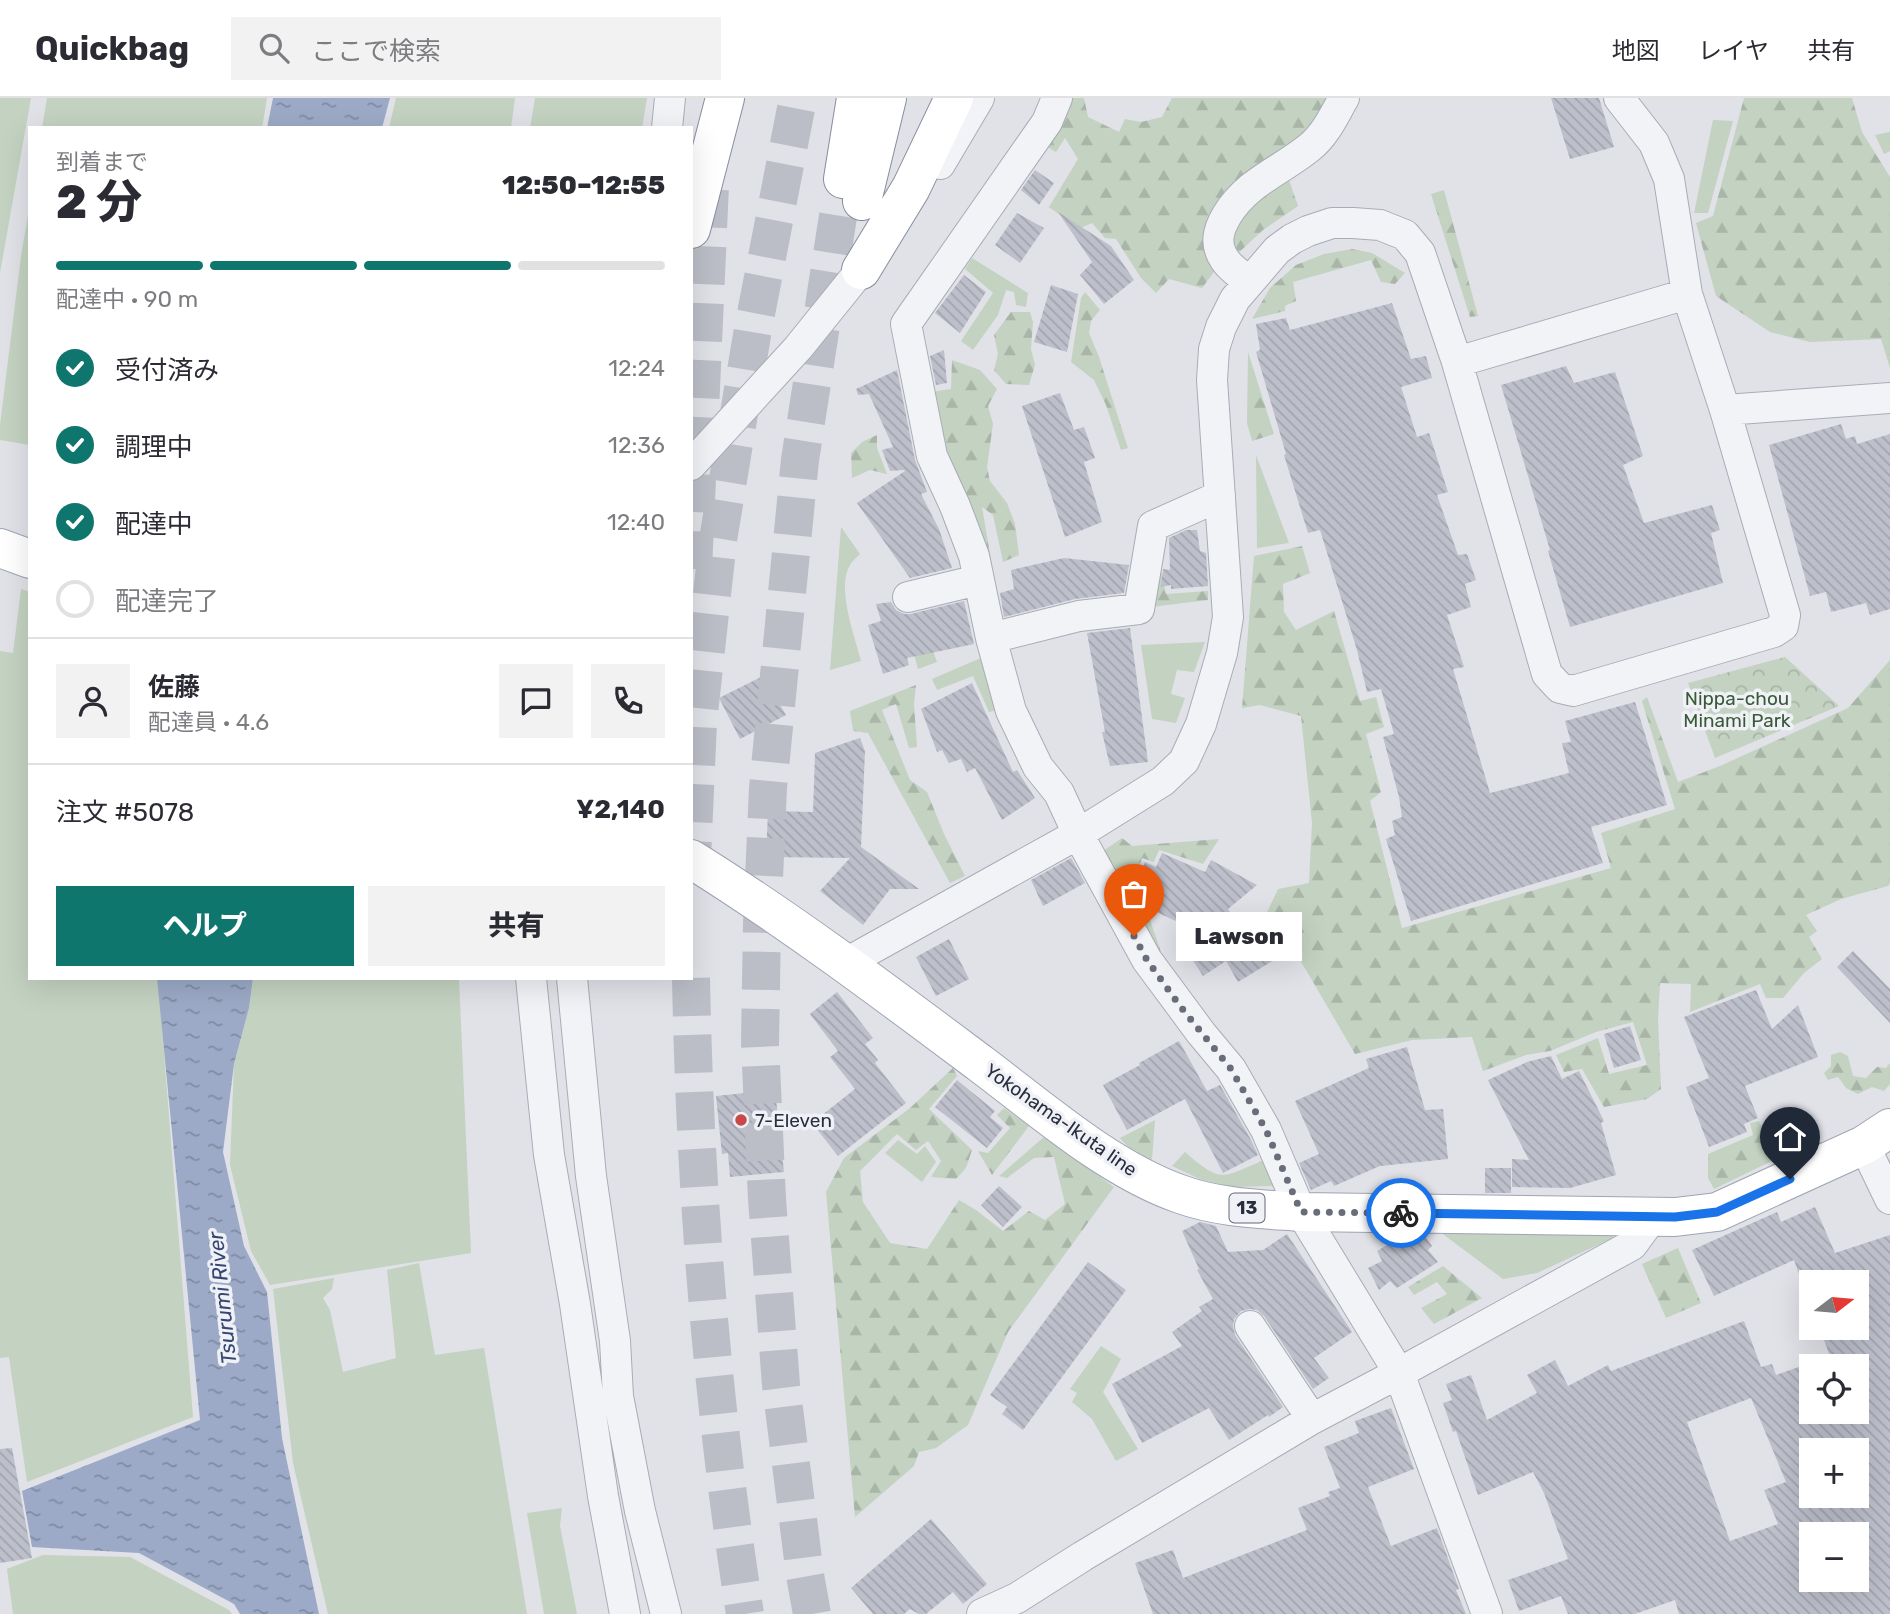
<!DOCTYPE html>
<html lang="ja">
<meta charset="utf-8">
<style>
body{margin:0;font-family:Rubik,"Noto Sans JP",sans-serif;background:#f2f2f3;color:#2b2b33;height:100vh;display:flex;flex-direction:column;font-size:26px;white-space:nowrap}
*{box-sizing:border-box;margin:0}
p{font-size:23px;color:#7c7c81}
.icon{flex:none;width:38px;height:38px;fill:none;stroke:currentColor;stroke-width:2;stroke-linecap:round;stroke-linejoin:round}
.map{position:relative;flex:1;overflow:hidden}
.sheet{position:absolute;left:28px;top:28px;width:665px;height:854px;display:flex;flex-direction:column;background:#fff;border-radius:0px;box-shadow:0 7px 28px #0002}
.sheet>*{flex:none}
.needle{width:46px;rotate:74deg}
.fabs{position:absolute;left:1799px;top:1172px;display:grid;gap:14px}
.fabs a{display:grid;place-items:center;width:70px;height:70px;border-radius:0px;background:#fff;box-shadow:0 7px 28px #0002;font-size:35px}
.pin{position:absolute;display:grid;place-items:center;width:60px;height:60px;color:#fff;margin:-72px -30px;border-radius:50% 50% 50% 0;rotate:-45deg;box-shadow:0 0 7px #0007}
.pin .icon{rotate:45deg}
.courier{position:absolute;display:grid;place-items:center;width:70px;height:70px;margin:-35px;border:5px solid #1a73e8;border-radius:50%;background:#fff;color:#222;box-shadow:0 2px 9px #0007}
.bubble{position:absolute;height:49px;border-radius:0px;background:#fff;box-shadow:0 7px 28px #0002;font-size:23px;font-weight:800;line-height:49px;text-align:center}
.head em{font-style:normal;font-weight:800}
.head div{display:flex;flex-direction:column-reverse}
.head{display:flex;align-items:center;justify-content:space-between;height:119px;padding:0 28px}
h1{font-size:46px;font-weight:800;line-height:52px}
.bar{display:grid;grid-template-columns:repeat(4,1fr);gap:10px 7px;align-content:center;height:84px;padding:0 28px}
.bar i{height:9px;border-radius:5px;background:#e1e1e2}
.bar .active{background:#0f766e}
.bar p{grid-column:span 4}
.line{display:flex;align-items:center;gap:18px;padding:0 28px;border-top:2px solid #e1e1e2}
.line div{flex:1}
.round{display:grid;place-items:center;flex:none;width:74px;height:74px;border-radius:0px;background:#f2f2f3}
ol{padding:0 28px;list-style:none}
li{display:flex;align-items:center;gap:21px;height:77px}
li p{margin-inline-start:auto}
li .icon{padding:7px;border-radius:50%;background:#0f766e;color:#fff;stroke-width:4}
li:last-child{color:#7c7c81}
li i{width:38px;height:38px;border:4px solid #e1e1e2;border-radius:50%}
.action{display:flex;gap:14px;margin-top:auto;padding:14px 28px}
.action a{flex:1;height:80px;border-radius:0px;background:#0f766e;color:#fff;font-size:28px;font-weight:800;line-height:80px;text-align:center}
.action a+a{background:#f2f2f3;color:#2b2b33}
header{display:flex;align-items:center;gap:42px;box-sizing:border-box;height:98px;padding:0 35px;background:#fff;border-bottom:2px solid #e1e1e2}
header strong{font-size:33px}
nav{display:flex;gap:38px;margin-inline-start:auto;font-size:24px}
.search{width:490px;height:63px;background:#f2f2f3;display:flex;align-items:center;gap:18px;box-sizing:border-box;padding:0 24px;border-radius:0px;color:#7c7c81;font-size:26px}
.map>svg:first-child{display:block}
</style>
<header>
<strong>Quickbag</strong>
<div class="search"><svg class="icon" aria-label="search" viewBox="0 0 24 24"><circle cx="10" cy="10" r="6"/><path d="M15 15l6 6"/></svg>ここで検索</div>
<nav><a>地図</a><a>レイヤ</a><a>共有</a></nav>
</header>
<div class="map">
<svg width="1890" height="1516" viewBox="0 0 1890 1516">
<defs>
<pattern id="forest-firs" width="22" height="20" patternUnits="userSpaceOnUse" patternTransform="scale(1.75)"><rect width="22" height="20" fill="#c3d2c1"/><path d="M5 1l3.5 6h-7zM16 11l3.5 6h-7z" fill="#a8b5a7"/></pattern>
<pattern id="park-crowns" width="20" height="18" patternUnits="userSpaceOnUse" patternTransform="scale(1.75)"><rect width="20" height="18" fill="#c3d2c1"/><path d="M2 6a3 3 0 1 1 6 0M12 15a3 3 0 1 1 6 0" fill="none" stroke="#a8b5a7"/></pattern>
<pattern id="water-ripples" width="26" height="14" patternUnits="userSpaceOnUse" patternTransform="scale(1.75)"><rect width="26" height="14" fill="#9caac7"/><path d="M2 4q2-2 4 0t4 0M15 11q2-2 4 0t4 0" fill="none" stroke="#7f8ba3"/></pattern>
<pattern id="building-back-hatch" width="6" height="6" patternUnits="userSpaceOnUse" patternTransform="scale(1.75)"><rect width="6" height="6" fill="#bdc0cb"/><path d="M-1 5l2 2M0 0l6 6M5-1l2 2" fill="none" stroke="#a2a5af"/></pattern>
</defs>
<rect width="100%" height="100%" fill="#e0e2e8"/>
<path fill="#c3d2c1" d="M0,0H31L0,175Z
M47,0H267L262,30H42Z
M396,0H515L511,30H389Z
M535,0H647L642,30H530Z
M1713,22L1733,23L1708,115H1694Z
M1890,34V53L1884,56L1875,37Z
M30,105V347L0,342V327L21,158Z
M972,160L1028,195L1026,209L1016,207L1014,194L1006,192L998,217L973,252L961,243L993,195L965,171Z
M1256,357L1289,445L1257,450Z
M841,429L860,456C856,460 851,464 849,469C837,492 855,539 861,563L830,572Z
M21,491L30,494V880H158L193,1319L27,1384L9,1259L0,1260V553L13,555Z
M905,522L923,525L937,564L918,571Z
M1205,544L1194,574L1177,572L1171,596L1185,600L1176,625L1152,621L1141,547Z
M983,559L998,612L989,614L973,578L937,592L932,581Z
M253,880H459L471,1155L270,1187L251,1153L230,1067L234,966L249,910Z
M898,1042L917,1056L925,1048L936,1064L922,1084L885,1055Z
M1185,1054C1222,1086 1221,1080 1264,1062L1275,1088L1232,1089L1200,1081L1172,1068Z
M1436,1131L1612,1132L1613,1140L1537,1175L1503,1181Z
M419,1165L435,1257L484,1250L527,1516H328L293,1365L273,1191L334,1180L332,1191L323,1200L330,1212L343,1274L396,1260L387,1172Z
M1101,1248L1121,1261L1103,1294L1138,1351L1116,1363L1092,1321L1072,1304L1077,1295L1070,1291Z
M562,1410L560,1428L577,1516H544L527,1415Z
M43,1457L130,1459L229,1512L232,1516H13L7,1471Z"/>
<path fill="url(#forest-firs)" d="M1067,0H1084L1088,19L1119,34L1125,21L1141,24L1162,19L1172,0H1332L1314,28L1266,68L1217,170L1202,190L1169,181L1156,195L1141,180L1116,141L1105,140L1092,125L1079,131L1049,109L1078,61L1065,40L1056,54L1044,47Z
M1744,0H1852L1862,34L1890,79V270L1881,241L1810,244L1770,234L1716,198L1696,125L1713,118Z
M1288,79L1298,108L1263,132L1235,158L1228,141L1245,108Z
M1444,92L1478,218L1470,219L1431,96Z
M1352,151L1372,155L1405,175L1395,186L1381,184L1371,162L1293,184L1296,203L1285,208V213L1252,221L1270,190L1296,167L1324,156Z
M1085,194L1100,212L1091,223L1089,235L1099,259L1128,350L1121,352L1106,307L1094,282L1071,264L1081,200Z
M1011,214H1030L1033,224L1031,251L1035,267L1029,287L1006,286L994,272L998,256L994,237Z
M1248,254L1274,336L1252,343L1247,325Z
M952,262L980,272L997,291L988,308L993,326L987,369L990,383L1007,405L1015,426L1019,457L1003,464L993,417L982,409L993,473L985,477L950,376L931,294L951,291Z
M877,337V350L887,376L870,372L852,380L851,355L862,344Z
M1302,448L1310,475L1283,486L1284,514L1296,532L1334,513L1360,603L1376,599L1384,629L1366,636L1381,694L1370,703L1402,830L1611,770L1601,735L1675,711L1642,603L1647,599L1678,684L1720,668L1848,610L1890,562V785L1888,788L1841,801L1806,817L1817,833L1809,839L1822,861L1804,875L1783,900H1766L1760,886L1690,914L1691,886L1660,885L1658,921L1661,991L1647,1001L1604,1009L1582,971L1564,974L1556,957L1598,940L1609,976L1647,967L1633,924L1596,934L1550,953L1526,957L1483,973L1472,939L1412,942L1355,956L1292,848L1262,825L1278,791L1309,785L1312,725L1301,618L1260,607L1242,610L1254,458Z
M1157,453L1166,496L1208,493V502L1151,509Z
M916,587L914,606L917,649L909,650L896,606L882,612L910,682L927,694L944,736L965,778L950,785L868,635L853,633L850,613Z
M1122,740L1132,748L1219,741L1203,766L1159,752L1154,764L1142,760L1130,795L1149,806L1147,813L1171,883L1100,755Z
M1840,954L1848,958L1853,978L1866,980L1877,969L1886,970L1890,965V986L1884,993L1872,989L1858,996L1846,990L1838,979L1828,982L1824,975L1831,968V957Z
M953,970L957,978L929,1011L972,1052L966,1070L956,1081L931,1079L941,1063L928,1043L916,1052L897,1036L860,1073L863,1104L890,1145L927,1151L959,1102L976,1112L1003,1133L1029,1113L1045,1122L1065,1106L1054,1059L1034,1060L1007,1080L999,1078L1044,1039L1114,1089L1008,1234L968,1327L936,1350L919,1354L914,1368L855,1419L826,1094L844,1060L910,1010Z
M1004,1010L1029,1028L992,1077L978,1053L988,1055L1010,1030L997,1017Z
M1155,1022L1152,1062L1135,1057L1120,1040Z
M1759,1023L1776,1061L1714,1091L1708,1080V1056L1753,1037L1750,1025Z
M1678,1150L1701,1205L1666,1220L1642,1166Z
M1443,1168L1482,1200L1434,1226L1421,1210L1447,1196L1437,1184L1414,1197L1408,1189Z"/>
<path fill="url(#park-crowns)" d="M1785,559L1839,608L1715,660L1688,585Z"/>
<path fill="url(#water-ripples)" d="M273,0H390L382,30H267Z
M157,880H253L249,910L234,966L223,1054L244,1148L267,1194L282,1340L319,1516H240L234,1506L139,1455L32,1449L22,1393L200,1322Z"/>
<path fill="url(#building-back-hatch)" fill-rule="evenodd" d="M1551,0H1599L1614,49L1570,61Z
M1035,72L1054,85L1039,107L1021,92Z
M1058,114L1111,148L1134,182L1104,206L1080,177L1092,164Z
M1017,115L1044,130L1020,165L995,147Z
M964,177L986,194L960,235L935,215Z
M1051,187L1078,196L1067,254L1034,244Z
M1392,205L1411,261L1426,258L1432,280L1401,289L1417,339L1429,335L1448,394L1437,397L1458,457L1467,456L1476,482L1465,486L1471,509L1447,517L1464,569L1453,571L1490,695L1569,675L1562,645L1571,644L1565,623L1635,604L1667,707L1591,729L1603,765L1411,823L1386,741L1395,737L1392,723L1402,719L1399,699L1383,639L1394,636L1381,591L1367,594L1357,552L1320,432L1308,435L1284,357L1286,356L1256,254L1260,252L1256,226L1286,220L1290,232Z
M944,252L947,285L936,287L930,258Z
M1566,268L1574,285L1615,274L1643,358L1623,367L1644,425L1712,407L1720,432L1711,435L1723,485L1570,529L1548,453L1550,452L1501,287Z
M897,272L915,362L927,394L921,396L939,431L952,470L910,480L857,405L905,373L904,372L890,373L882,352L893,349L869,296L858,297L856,291Z
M1060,295L1074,332L1084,329L1095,360L1084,364L1102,424L1065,439L1022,308Z
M1841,326L1846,341L1855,338L1857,346L1890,336V511L1870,517L1866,505L1831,514L1826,494L1810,498L1769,347Z
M1186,432H1197L1200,453L1206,455L1208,488L1171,491V487L1161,489L1163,471L1170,472L1169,440Z
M1064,460L1129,467L1124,495L1075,501L1004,519L1000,495L1014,491L1011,472Z
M964,503L974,546L907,560L909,567L883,576L868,527L881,523L876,506L891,504L896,512L904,516H911Z
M1130,530L1148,664L1110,668L1102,634H1105L1087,535Z
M771,574L785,601L779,605L786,617L740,641L719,600Z
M972,585L1013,674L1017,672L1035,700L1002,722L975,670L967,674L961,661L949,665L942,652L937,654L921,611Z
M860,640L865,653L861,749L919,791H890L863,827L820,793L850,760L766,759L768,713L813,714L815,655Z
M1162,755L1205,774L1211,762L1257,787L1228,811L1254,853L1287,854L1238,884L1226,863L1203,878L1179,841L1193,831L1152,812L1157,803L1133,792L1145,764L1156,769Z
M1071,760L1085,785L1043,808L1031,782Z
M949,841L969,881L936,898L916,859Z
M1853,853L1890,891V925L1837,869Z
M1756,892L1772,931L1798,907L1818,959L1745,988L1758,1020L1744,1026L1747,1034L1709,1049L1686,989L1709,980L1684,919Z
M837,894L873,940L865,946L878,962L875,965L906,1005L838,1058L812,1025L855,991L830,959L838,953L810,916Z
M1630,928L1641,962L1614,970L1604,936Z
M1179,943L1207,993L1220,987L1250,1040L1258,1057L1223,1075L1185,1001L1127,1032L1103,987L1140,967L1139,965Z
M1407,949L1425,1012L1443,1011L1448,1061L1380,1068L1334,1088L1331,1083L1311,1092L1299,1065L1319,1056L1295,1003L1369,970L1366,961Z
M1551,958L1562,981L1579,973L1604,1023L1601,1025L1616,1077L1570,1090L1512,1089V1061L1529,1062L1488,982L1527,964Z
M957,982L995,1013L990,1019L1003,1030L987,1050L935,1009Z
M775,992L784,1074L730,1079L728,1055L722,1056L716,998Z
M1485,1070H1511V1095H1485Z
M999,1088L1022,1109L1003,1129L981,1107Z
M1815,1109L1835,1155L1890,1137V1516H1679L1675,1502L1635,1516H1568L1561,1498L1519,1513L1508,1482L1568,1461L1544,1395L1533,1374L1478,1397L1456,1333L1453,1334L1443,1305L1452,1302L1446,1286L1471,1277L1487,1322L1537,1295L1527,1277L1555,1262L1568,1288L1608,1267L1611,1273L1744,1223L1761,1269L1772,1266L1776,1277L1830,1258L1822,1237L1840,1230H1857V1185H1802L1794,1162L1714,1198L1692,1152L1777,1114L1781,1124ZM1811,1269H1857V1314H1811ZM1751,1300L1786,1384L1764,1392L1778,1426L1730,1443L1687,1324ZM1811,1353H1857V1398H1811ZM1811,1437H1857V1482H1811Z
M1200,1124L1216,1128L1228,1154L1263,1152L1287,1136L1352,1234L1314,1260L1329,1280L1313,1291L1264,1218L1257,1212L1250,1211L1241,1213L1234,1221L1233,1228L1235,1237L1283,1309L1269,1319L1268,1317L1229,1342L1209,1310L1142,1345L1112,1286L1182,1248L1172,1234L1202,1213L1199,1209L1213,1201L1197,1172L1199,1171L1182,1133Z
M1418,1138L1420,1141L1425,1138L1432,1148L1428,1152L1438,1164L1397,1190L1390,1183L1379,1192L1368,1170L1382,1163L1377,1153L1397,1141L1402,1148Z
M1088,1164L1126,1192L1023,1332L1002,1316L1007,1309L990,1297Z
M1391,1310L1414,1371L1368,1389L1391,1448L1437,1430L1459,1491L1456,1492L1466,1516H1153L1135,1465L1173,1452L1183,1480L1307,1432L1298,1410L1330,1398L1328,1394L1340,1390L1324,1349L1359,1335L1355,1323Z
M12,1350L32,1460L0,1465V1351Z
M931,1421L987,1486L963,1506L953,1494L926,1516H919L910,1511L904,1516H873L851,1490Z"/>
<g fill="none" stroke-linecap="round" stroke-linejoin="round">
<path stroke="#bbbec6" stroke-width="38" stroke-dasharray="38 19" stroke-linecap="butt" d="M693,471L710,87
M691,781L698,624L718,442L753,231L798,0
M691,880C695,1093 712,1306 745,1516
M812,1516L805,1477L781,1287L767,1101L760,945L762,826L768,690L800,362L841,99"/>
<defs>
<path id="minor" d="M1057,0L1047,24L906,226L932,358L955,408L974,458L991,540L1011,613L1038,669L1059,695L1078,736L1147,862L1201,935L1231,971L1266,1032L1301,1114L1399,1275L1487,1516
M667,30L670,0
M940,66L979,0
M1249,184C1241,177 1230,170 1225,162C1214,146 1218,132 1227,117C1248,83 1281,73 1310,49C1326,36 1334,17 1344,0
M1457,264L1687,196
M1725,312L1890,300
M691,367L798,250L873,157
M908,499L978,482
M991,540L1079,518L1139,511L1153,428L1220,398
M846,865L1078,736L1163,683L1184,663L1201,626L1222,555L1228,519L1212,282L1214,251L1221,229L1235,201L1277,152L1292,141L1308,133L1332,125H1353L1380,127L1405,137L1420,155L1457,264L1547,576L1560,590L1573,593L1774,534L1783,528L1785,517L1725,312L1687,196L1669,81L1654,45L1619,0
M531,880L549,1057L575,1206L603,1398L625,1516
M572,880L591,1078L615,1243L618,1298L640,1413L666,1516
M1864,1047L1890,1101
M1250,1228L1312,1321
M982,1516L1017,1500L1083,1458L1312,1321L1399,1275L1632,1147L1652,1120"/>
<path id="major" d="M0,450L30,461
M691,761C792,824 886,895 981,966C1042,1012 1109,1071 1180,1096C1219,1110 1260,1111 1301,1114L1675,1119L1717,1114L1864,1047L1890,1030"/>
<path id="highway" d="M843,81L856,0
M862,103L887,0
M691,131L725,0
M861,172L911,90L954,0"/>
</defs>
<use href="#minor" stroke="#a9acb5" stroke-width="32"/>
<use href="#major" stroke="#9fa4b3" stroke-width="40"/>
<use href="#highway" stroke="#888d9e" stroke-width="40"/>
<use href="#minor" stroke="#f2f3f7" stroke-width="30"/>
<use href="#major" stroke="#fff" stroke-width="38"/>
<use href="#highway" stroke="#fff" stroke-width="38"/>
</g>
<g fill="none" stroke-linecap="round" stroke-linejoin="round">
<path stroke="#696d7a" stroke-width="7" stroke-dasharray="0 12.6" d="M1134,838L1147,862L1180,908L1231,971L1266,1032L1301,1114L1401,1115"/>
<path stroke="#1a73e8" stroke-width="9" d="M1401,1115L1675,1119L1717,1114L1790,1081"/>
</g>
<circle fill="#c9494a" stroke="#eff1f6" stroke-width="2.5" cx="741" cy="1022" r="7"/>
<g text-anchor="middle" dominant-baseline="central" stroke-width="7" stroke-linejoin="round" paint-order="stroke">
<rect fill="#eff1f6" stroke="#646876" stroke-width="2" x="1229.5" y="1095.5" width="35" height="29" rx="5"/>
<g font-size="18" font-weight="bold" fill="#292e3f">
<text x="1247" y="1110">13</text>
</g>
<g font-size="19" fill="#385a37" stroke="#eff1f6">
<text x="1737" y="600">Nippa-chou<tspan x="1737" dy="22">Minami Park</tspan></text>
</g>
<g font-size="19" fill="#292e3f" stroke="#eff1f6" text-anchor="start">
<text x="755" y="1022">7-Eleven</text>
</g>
<g font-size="19" fill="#292e3f" stroke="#eff1f6">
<text transform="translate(1061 1022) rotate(35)">Yokohama-Ikuta line</text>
</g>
<g font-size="21" font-style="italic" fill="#354771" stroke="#eff1f6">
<text transform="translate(222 1200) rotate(-96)">Tsurumi River</text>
</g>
</g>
</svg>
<div class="fabs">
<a><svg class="needle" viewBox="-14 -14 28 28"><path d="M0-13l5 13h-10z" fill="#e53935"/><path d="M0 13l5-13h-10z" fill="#7c7c81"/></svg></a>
<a><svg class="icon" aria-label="locate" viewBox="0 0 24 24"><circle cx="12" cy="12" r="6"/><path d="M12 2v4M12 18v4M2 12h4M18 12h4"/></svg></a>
<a>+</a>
<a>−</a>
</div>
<div class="pin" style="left:1134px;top:838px;background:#ea580c"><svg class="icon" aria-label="bag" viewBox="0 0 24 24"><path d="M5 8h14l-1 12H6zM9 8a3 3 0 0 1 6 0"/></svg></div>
<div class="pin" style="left:1790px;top:1081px;background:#1f2937"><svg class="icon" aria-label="home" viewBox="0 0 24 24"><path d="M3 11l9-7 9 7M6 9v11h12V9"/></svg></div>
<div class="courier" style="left:1401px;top:1115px"><svg class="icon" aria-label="bike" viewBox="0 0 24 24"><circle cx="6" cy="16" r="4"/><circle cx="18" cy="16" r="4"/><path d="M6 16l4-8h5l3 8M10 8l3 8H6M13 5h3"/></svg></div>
<div class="bubble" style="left:1176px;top:814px;width:126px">Lawson</div>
<section class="sheet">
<div class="head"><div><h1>2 分</h1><p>到着まで</p></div><em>12:50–12:55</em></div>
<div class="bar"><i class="active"></i><i class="active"></i><i class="active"></i><i></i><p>配達中 · 90 m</p></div>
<ol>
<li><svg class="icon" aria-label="check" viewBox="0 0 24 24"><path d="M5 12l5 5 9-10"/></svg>受付済み<p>12:24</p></li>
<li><svg class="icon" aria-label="check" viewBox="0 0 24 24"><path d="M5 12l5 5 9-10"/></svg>調理中<p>12:36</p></li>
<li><svg class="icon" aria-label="check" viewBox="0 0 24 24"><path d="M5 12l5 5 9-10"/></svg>配達中<p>12:40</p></li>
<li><i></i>配達完了</li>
</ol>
<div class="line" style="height:126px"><a class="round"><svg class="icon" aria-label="person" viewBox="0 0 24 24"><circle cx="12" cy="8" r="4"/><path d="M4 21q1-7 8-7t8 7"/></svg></a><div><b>佐藤</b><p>配達員 · 4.6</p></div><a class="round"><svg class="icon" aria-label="chat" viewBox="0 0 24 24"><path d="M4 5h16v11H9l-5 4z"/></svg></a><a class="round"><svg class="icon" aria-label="phone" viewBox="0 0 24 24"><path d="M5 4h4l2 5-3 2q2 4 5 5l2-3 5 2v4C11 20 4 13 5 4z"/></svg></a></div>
<div class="line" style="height:91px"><div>注文 #5078</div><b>¥2,140</b></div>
<div class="action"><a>ヘルプ</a><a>共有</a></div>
</section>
</div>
